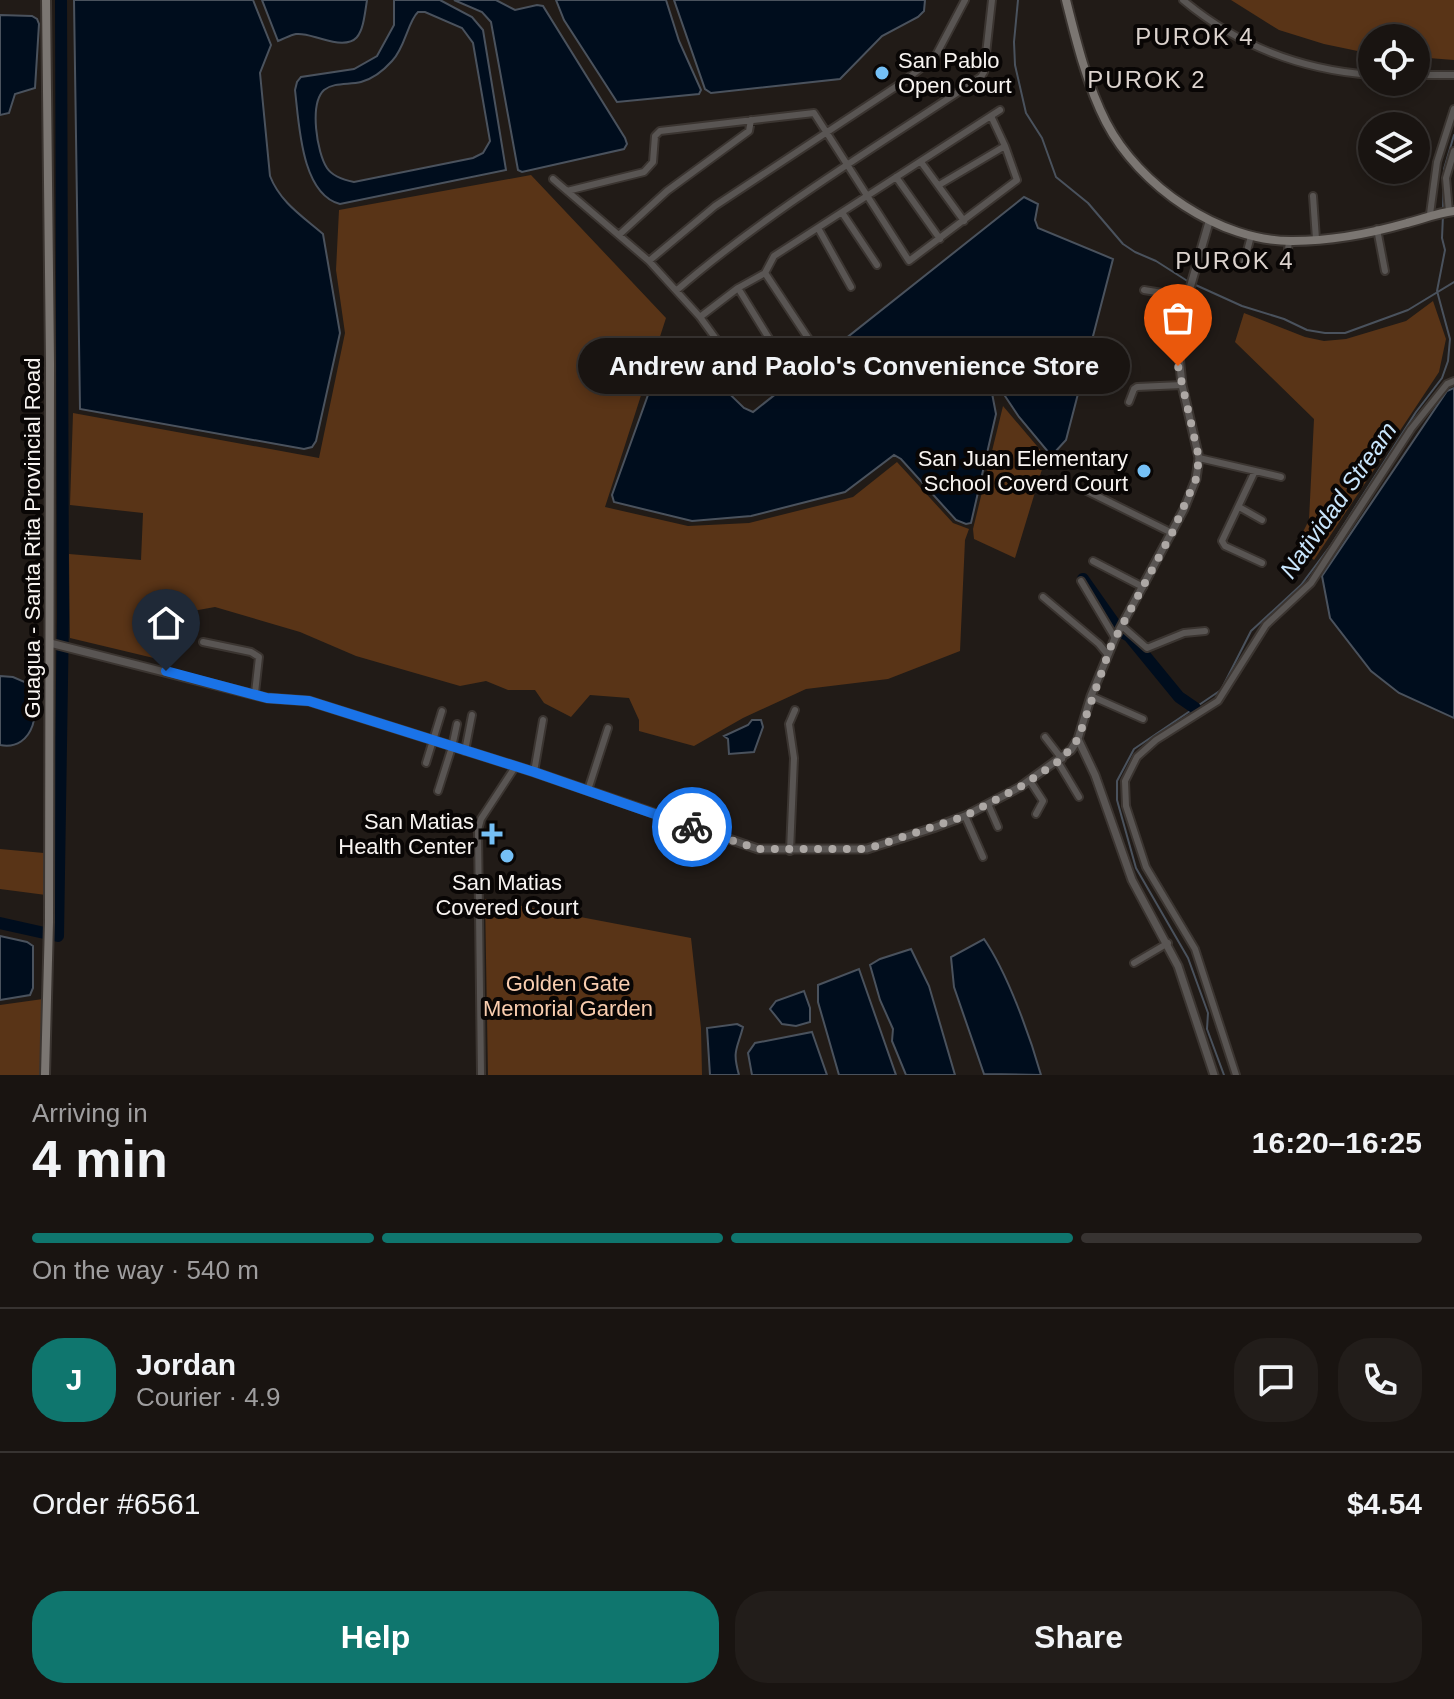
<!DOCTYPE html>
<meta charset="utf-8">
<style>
body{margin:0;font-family:Arial,sans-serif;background:#221d1a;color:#f1f3f6;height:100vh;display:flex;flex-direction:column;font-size:30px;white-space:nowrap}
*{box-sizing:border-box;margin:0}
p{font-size:26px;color:#9f9e9f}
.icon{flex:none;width:44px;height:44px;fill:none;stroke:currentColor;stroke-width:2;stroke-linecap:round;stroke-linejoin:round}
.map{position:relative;height:1075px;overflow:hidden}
.sheet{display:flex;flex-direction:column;background:#191411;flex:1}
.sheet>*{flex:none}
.controls{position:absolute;left:1358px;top:24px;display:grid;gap:16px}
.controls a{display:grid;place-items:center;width:72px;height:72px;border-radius:50%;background:#191411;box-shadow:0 4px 12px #0003,0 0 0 2px #373331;font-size:40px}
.pin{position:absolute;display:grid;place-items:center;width:68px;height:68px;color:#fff;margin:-82px -34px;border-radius:50% 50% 50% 0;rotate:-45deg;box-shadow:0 0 8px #0007}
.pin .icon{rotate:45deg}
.courier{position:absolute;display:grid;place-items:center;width:80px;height:80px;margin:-40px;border:6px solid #1a73e8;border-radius:50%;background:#fff;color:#222;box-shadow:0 2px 10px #0007}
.bubble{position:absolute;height:56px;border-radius:28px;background:#191411;box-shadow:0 4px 12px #0003,0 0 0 2px #373331;font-size:26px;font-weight:700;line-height:56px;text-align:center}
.summary em{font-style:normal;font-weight:700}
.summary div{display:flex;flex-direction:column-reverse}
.summary{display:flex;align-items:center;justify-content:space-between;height:136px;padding:0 32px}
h1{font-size:52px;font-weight:700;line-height:60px}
.bar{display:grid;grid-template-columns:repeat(4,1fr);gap:12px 8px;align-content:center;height:96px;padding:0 32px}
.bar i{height:10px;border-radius:6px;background:#373331}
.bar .on{background:#0f766e}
.bar p{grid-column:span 4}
.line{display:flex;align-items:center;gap:20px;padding:0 32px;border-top:2px solid #373331}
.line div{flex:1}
.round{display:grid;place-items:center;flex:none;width:84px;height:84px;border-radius:32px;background:#221d1a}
.button{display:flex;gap:16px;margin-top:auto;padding:16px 32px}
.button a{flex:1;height:92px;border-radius:32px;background:#0f766e;color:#fff;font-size:32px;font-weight:700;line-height:92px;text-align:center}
.button a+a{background:#221d1a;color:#f1f3f6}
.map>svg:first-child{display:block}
</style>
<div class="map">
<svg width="1454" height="1075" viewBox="0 0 1454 1075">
<rect width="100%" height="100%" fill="#211b17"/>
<path fill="#593417" d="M1231,0H1454V60L1416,57V38H1372V54L1324,44L1279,30Z
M531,175L666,318L605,507L688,526L749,523L853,497L897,462L953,523L969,529L965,540L960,651L888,679L806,689L743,718L694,746L639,731V720L629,698L590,695L571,717L544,703L535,690H508L486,681L460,686L356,656L300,632L215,607L176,614L162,660L70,638L69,554L141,560L143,513L70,505L73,413L319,458L345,333L336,270L339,210Z
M1433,301L1446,339L1439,372L1314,560L1296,546L1309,520L1314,419L1235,342L1244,313L1305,337L1324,341L1346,339L1406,321Z
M1003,406L1048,459L1043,466L1015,558L974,539L973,529Z
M0,849L44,853L46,895L0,889Z
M485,899L691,938L701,1028L702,1075H488Z
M43,999L40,1075H0V1005Z"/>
<path fill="#000d1d" stroke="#4a525d" stroke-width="2" fill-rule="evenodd" d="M74,0H253L271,45L260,73L270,176C280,202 302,216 323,234L340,333L316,441L312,447L304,449L80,409Z
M262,0H367C362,34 361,51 322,39C314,37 305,33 296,34C290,35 284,39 278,41Z
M394,0H440L472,17L483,30L506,170L340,204C301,194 299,123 295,90L297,82L301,77L354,69L377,56L394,25ZM418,12H425L462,28L473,43L490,141L483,153L473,158L354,182C344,180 333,177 327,168C317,153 309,104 324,90C334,82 349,85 361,82C372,79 384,70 392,61C405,48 408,21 418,12Z
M454,0H496L515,10L537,5L543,6L625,138L627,144L624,149L522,172L518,170L491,22L482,12Z
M556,0H666L679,41L701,90L699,94L617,102L564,20Z
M674,0H925L924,11L918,17L882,36L840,79L711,93L705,89Z
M0,15L32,16L37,19L39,24L35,88L15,94L9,113L0,115Z
M1024,197L1038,204L1035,220L1038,228L1113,259L1066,440L1055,452L1049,453L1019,417L999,387L994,385L991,388L996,414L971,523L966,524L956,520L901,459L894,455L845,492L751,516L692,521L614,502L612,495L666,345H679L744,408L753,412Z
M1454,388V718L1399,693L1371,671L1330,618L1322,576L1447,391Z
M0,676L13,677L27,683C44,706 34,752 0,745Z
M752,720H761L763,727L754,752L729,754L728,739L724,736L748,725Z
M0,936L27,942L33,946V988L30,995L0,1000Z
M984,939C1007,972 1030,1036 1041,1075L984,1074L954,987L951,957Z
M911,949L929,986L955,1075H906L892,1041L893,1029L880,1000L870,965L880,959Z
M859,969L896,1075H839L818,1002V985Z
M804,991L810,1008V1022L796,1026L782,1024L770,1009L776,1001Z
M737,1024L743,1027C737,1050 732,1050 739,1075H710L707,1028Z
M812,1032L827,1075H752L748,1053L755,1043Z"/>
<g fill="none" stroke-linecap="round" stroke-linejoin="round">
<path stroke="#4a525d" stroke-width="2" d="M1018,0L1014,42L1015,65L1026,113L1042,138L1056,177L1088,203L1123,244L1135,252L1156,261L1189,282L1242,306L1284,319L1307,330L1325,333H1345L1408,310L1454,282
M1443,209L1444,169L1454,135
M1224,1075L1207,1029L1208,1013L1188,958L1136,868L1117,800V781L1134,749L1221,690L1251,631L1301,585L1331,545L1416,412L1442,378L1448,361L1450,339L1437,291L1445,250L1442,238L1443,215"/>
<path stroke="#000d1d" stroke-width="12" d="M1083,579L1119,630L1129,636L1179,697L1195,708
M0,923L58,936L63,617L61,0"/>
<defs>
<path id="minor" d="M1183,0C1238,46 1301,70 1372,75
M1416,75H1454
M991,116L1005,146
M921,162L964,221
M896,177L940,239
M553,179L649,261L700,317L727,354
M567,191L644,172L653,162L655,136L660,131L814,113L909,261L1017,180L1005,146L939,185
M1313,196L1316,239
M1449,212L1446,178L1454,151
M843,214L877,265
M1430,214L1437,162L1454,109
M818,228L851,287
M1377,229L1385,271
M620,234L667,191L749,131L751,120
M649,261L715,206L903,82L935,57L965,0
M1243,266L1251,236
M1286,267L1289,241
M765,273L818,353L827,352
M738,288L778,353L788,356L808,340
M677,290C770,210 879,145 981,77L984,72L992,0
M1144,290L1187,297
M700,317L738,288L765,273L774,256L1000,110
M1129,402L1134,389L1137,387L1182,385
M1199,458L1281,477
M1255,471L1222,541L1225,546L1262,563
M1085,490L1172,533
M1239,507L1262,520
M1093,561L1143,587
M1081,581L1115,638
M1043,597L1099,644L1108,655
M1122,626L1147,648L1184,633L1205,631
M203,642L251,652L259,657L255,693
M1091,696L1143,719
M1045,737L1062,759
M465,751L472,715
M1058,762L1079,797
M426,763L442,711
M534,772L543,720
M1030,781L1043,801L1036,814
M588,790L608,728
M438,791L452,747L457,724
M988,804L998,827
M965,816L983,857
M790,851L794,758L789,724L795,710
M1134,963L1168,943
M481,1075L478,830L481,819L515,767
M1236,1075L1195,949L1146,867L1126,806L1125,781L1137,757L1156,740L1218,701L1266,625L1311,583L1411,429L1447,384L1454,381"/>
<path id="tertiary" d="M50,643L267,698L309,701L534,772L758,849H867L933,828L965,816L1020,787L1071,750L1078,739L1091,696L1115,638L1184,509L1196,479L1199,458L1182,385L1179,355L1184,309L1209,222
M1078,739L1095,775L1132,880L1178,966L1214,1075"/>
<path id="secondary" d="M1066,0C1076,40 1087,85 1106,122C1139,186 1220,242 1293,241C1329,241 1372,233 1407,223C1423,219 1437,213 1454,211
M45,1075L49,922L50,363L46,0"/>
</defs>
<use href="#minor" stroke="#3b3531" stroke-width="10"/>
<use href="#tertiary" stroke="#3b3531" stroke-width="11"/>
<use href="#secondary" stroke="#3b3531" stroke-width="12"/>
<use href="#minor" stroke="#595553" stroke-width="6"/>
<use href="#tertiary" stroke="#595553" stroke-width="7"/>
<use href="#secondary" stroke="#7b7672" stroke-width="8"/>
</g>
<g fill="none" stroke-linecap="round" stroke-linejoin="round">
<path stroke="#ada8a5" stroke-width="8" stroke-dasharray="0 14.4" d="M692,827L758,849H867L965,816L1020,787L1062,759L1078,739L1111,646L1172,533L1196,479L1199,458L1178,366"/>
<path stroke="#1a73e8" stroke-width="10" d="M166,671L267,698L309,701L534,772L692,827"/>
</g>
<g fill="#75c0f6" stroke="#090605" stroke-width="3">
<circle cx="882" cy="73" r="8"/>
<circle cx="1144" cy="471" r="8"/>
<path d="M488 822h8v8h8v8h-8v8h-8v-8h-8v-8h8z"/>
<circle cx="507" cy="856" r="8"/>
</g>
<g text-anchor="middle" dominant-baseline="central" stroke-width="8" stroke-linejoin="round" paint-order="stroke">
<g font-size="22" fill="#f8f4f1" stroke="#090605" text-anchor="end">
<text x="898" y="60" text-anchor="start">San Pablo<tspan x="898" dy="25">Open Court</tspan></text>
<text x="1128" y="458">San Juan Elementary<tspan x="1128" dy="25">School Coverd Court</tspan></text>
<text x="474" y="821">San Matias<tspan x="474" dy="25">Health Center</tspan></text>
<text x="507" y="882" text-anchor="middle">San Matias<tspan x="507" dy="25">Covered Court</tspan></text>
</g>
<g font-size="22" fill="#f8f4f1" stroke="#090605">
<text transform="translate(32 538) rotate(-90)">Guagua - Santa Rita Provincial Road</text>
</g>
<g font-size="22" fill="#f9cdaf" stroke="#090605">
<text x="568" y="983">Golden Gate<tspan x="568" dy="25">Memorial Garden</tspan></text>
</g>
<g font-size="24" letter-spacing="2" fill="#dcd3ce" stroke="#090605">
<text x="1195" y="36">PUROK 4</text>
<text x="1147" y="79">PUROK 2</text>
<text x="1235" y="260">PUROK 4</text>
</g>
<g font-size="24" font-style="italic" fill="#c9e6fd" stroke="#090605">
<text transform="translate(1338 500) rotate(-55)">Natividad Stream</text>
</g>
</g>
</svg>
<div class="controls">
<a><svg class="icon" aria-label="locate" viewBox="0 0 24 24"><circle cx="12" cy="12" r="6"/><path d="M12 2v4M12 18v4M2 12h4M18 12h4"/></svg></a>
<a><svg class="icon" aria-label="layers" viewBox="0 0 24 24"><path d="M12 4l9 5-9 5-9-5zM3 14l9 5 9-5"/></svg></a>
</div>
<div class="pin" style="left:1178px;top:366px;background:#ea580c"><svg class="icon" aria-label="bag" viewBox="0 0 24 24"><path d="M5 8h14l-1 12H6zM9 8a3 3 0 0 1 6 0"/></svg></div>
<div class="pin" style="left:166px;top:671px;background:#1f2937"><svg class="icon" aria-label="home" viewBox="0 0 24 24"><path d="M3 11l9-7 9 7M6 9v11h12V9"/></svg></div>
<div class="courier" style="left:692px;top:827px"><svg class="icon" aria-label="bike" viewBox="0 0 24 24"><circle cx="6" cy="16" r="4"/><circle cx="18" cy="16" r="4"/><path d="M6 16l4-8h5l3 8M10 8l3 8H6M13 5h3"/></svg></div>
<div class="bubble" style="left:578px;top:338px;width:552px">Andrew and Paolo's Convenience Store</div>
</div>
<section class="sheet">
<div class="summary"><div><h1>4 min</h1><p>Arriving in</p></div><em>16:20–16:25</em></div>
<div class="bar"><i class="on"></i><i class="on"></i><i class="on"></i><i></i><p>On the way · 540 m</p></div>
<div class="line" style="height:144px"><b class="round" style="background:#0f766e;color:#fff">J</b><div><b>Jordan</b><p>Courier · 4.9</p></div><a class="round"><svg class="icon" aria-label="chat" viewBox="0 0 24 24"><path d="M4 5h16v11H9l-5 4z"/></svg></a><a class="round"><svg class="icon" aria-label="phone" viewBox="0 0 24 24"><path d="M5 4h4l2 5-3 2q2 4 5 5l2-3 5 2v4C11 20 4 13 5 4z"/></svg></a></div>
<div class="line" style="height:104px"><div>Order #6561</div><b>$4.54</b></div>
<div class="button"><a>Help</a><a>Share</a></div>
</section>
